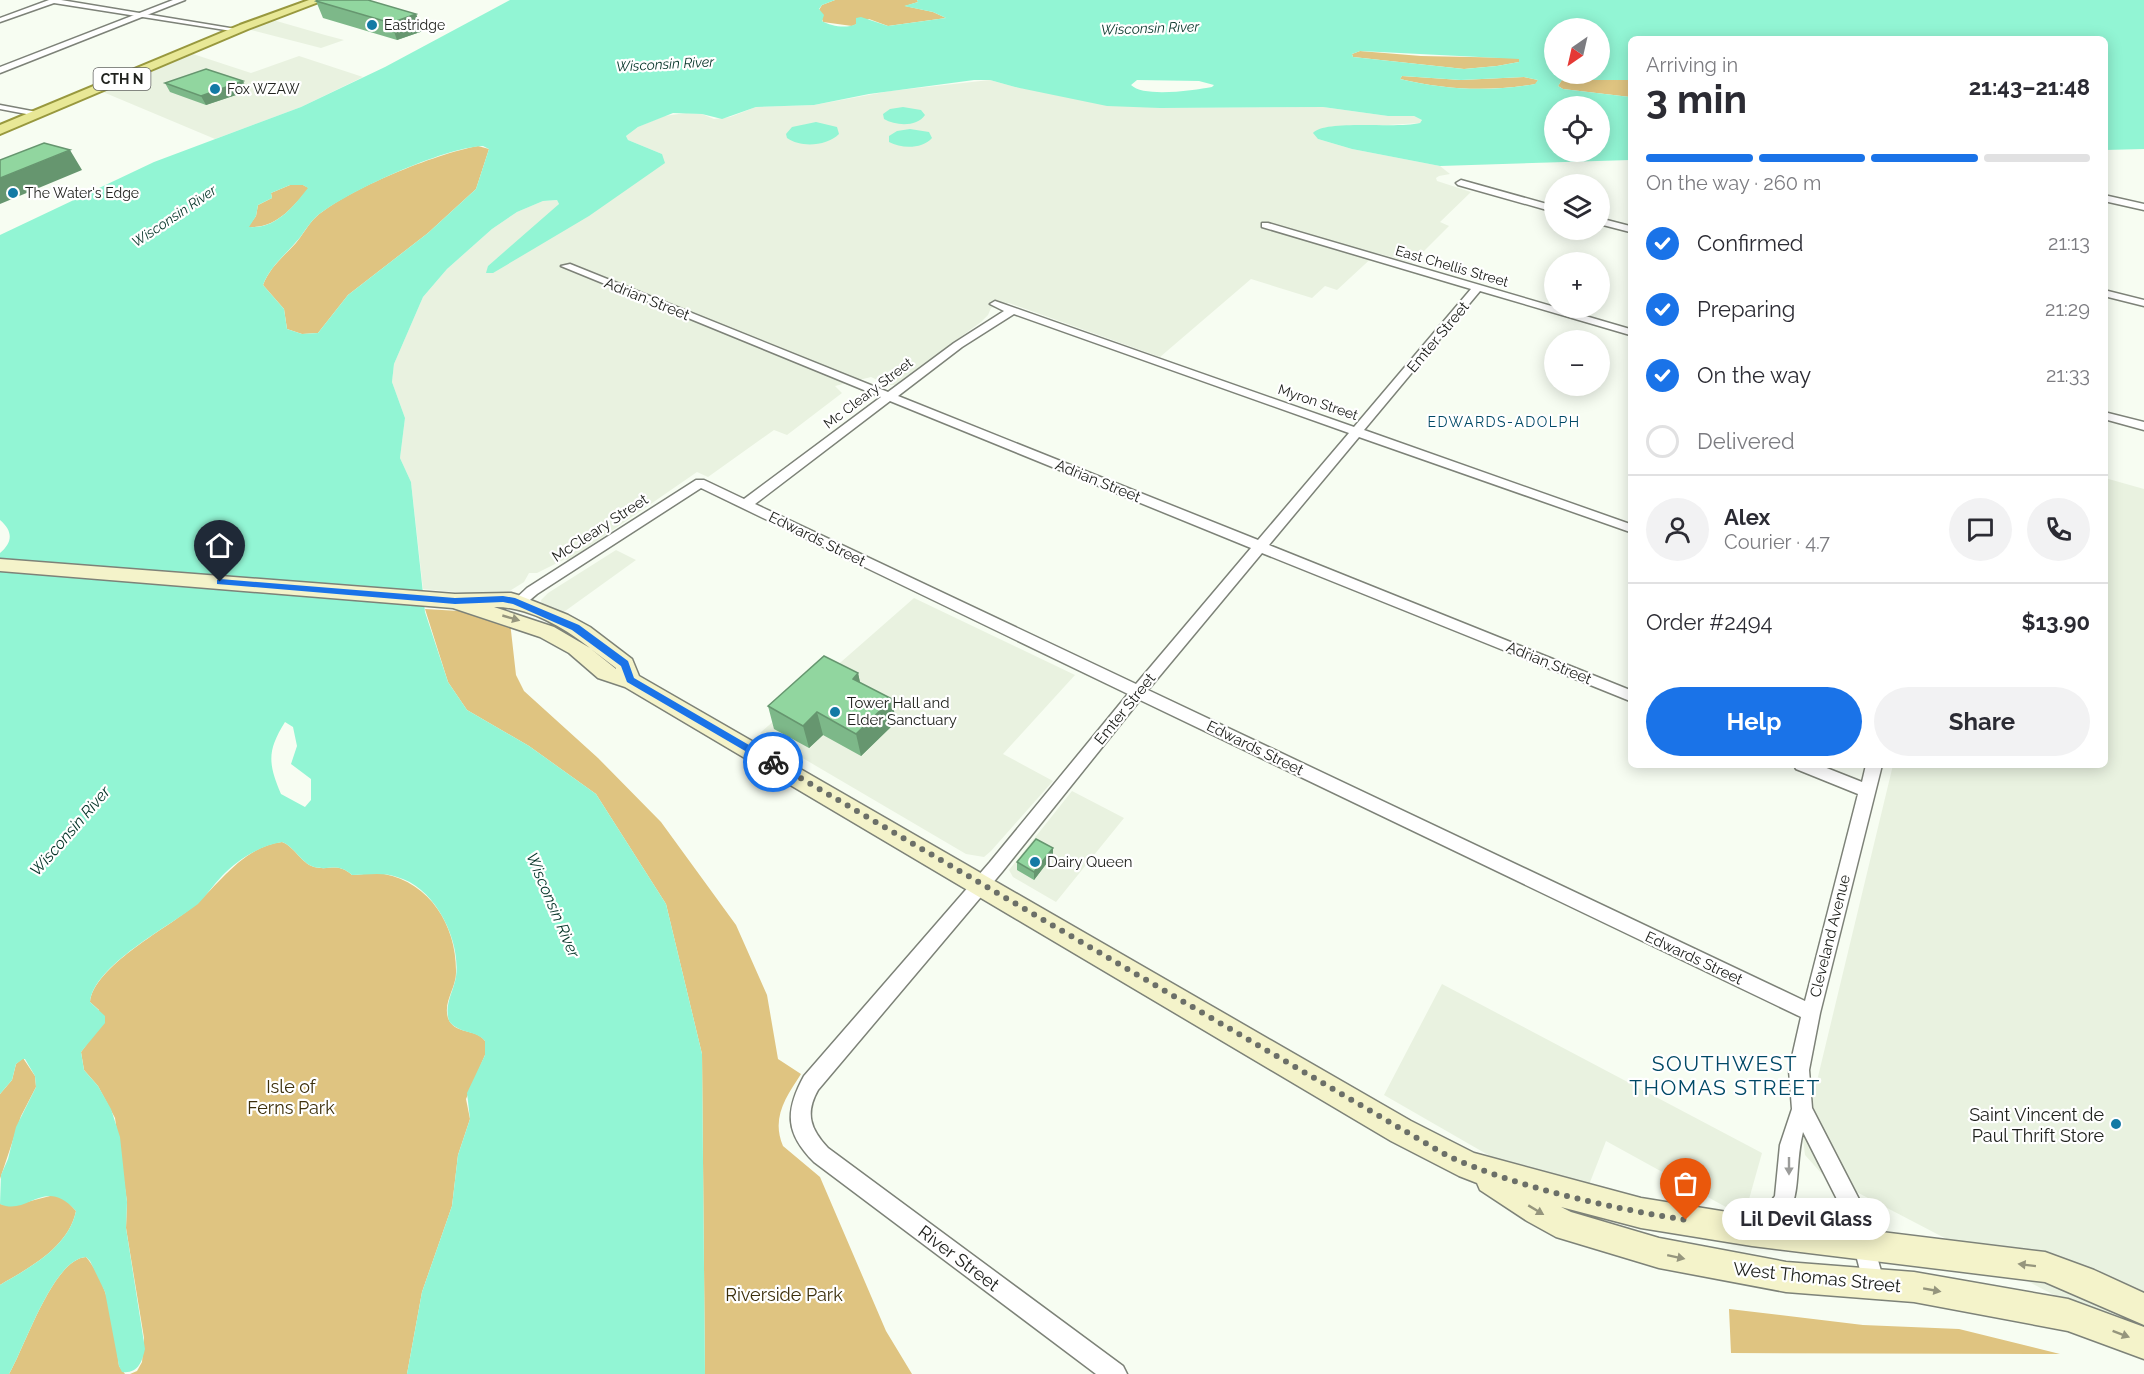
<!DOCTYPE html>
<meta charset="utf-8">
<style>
body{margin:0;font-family:Raleway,sans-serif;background:#f2f2f3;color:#2b2b33;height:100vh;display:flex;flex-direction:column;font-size:22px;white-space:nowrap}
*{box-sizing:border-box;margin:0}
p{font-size:20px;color:#7c7c81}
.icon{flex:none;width:33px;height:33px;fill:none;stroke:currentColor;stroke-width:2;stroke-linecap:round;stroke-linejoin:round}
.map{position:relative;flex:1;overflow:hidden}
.details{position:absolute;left:1628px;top:36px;width:480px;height:732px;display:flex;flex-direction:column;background:#fff;border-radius:9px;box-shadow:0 3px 15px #0003}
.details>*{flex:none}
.needle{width:39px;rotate:214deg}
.tools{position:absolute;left:1544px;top:18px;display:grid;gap:12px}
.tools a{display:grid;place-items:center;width:66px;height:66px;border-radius:50%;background:#fff;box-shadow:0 3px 15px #0003;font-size:30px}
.pin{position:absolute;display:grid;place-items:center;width:51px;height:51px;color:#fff;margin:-62px -26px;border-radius:50% 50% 50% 0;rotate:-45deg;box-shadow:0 0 6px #0007}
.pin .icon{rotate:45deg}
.courier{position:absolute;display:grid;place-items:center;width:60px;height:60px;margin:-30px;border:4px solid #1a73e8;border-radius:50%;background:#fff;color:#222;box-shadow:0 2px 8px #0007}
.bubble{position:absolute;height:42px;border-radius:21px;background:#fff;box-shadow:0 3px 15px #0003;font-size:20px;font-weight:700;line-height:42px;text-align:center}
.summary em{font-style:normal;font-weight:700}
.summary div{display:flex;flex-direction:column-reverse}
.summary{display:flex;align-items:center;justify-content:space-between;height:102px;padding:0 18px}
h1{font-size:39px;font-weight:700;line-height:45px}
.bar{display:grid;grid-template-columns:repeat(4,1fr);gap:9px 6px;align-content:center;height:72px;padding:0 18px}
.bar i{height:8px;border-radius:4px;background:#e1e1e2}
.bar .selected{background:#1a73e8}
.bar p{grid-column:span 4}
.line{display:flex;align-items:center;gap:15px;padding:0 18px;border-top:2px solid #e1e1e2}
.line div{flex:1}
.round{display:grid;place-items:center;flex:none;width:63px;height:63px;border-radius:32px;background:#f2f2f3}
ol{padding:0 18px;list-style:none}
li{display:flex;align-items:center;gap:18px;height:66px}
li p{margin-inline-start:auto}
li .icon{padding:6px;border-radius:50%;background:#1a73e8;color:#fff;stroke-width:4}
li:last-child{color:#7c7c81}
li i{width:33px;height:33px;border:3px solid #e1e1e2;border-radius:50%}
.button{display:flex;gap:12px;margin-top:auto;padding:12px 18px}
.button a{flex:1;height:69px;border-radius:36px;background:#1a73e8;color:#fff;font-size:24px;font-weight:700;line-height:69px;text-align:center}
.button a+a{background:#f2f2f3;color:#2b2b33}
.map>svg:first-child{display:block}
</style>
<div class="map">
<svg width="2144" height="1374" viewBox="0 0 2144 1374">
<rect width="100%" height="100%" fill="#f7fdf2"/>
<path fill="#e9f2e0" d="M273,20L325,35L344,40L321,48L251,30Z
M193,54L251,73L299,56L363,77L301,107L215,139L103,92Z
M990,80L1015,87L1160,108L1323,107L1388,116H1414L1422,120L1420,123L1372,126L1318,139L1352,149L1440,166L1450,174L1439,176L1436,178L1437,181L1471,192L1440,222L1449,226L1412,263L1377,253L1337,290L1325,286L1312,298L1251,279L1160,357L1009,303L991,308L988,315L981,322L895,385H888L871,377L835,386L842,393L787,435L774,430L708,477L697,472L568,561L565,559L537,573H529L524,582L508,592L478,594L423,589L411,482L400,458L405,418L392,382L394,364L423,297L447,269L492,229L517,212L543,201L557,200L559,204L551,213L488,266L662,154L628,140L626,136L638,127L664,116L686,113L702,114L714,119L730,117L756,107L814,105L890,91Z
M2105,478L2144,489V1342L1822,1174L1805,1155L1803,1139L1893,765H2104Z
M616,550L636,560L561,614L542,605L541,600L548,593Z
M914,598L1075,675L1003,754L1053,781L991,851L984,857L966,854L760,733Z
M1072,791L1124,818L1056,902L1013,877L1009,870Z
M1442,984L1762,1153L1744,1217L1606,1141L1580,1208L1384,1095Z"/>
<path fill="#dfc481" d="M835,0H917L918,2L905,6L933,12L946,18L888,26L869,19L852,26L823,22L819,10L822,5Z
M1360,51L1421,56L1519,58V62L1497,66L1464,69L1353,57L1352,54Z
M1402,76L1461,80L1524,77L1538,80L1536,84C1489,92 1446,90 1400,79Z
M1573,79L1630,80V97L1563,89L1558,86L1562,80Z
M478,146L489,149L476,189L428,233L348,295L318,333L302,334L287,329L284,309L263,285C270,267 283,257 296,243C303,235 308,224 316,217C348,189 435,154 478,146Z
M290,185H303L309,188C293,207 276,229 248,227L256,216L258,205L272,198L271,193Z
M425,609L459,611L510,622L516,675L524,691L598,758L661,822L736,925L767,995L778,1059L801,1074C786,1097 771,1118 783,1146L820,1177L886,1331L912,1374H705L702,1054L666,904L596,794L529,746L467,710L448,682Z
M282,842C295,847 301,863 314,867C330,871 337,862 352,875C362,875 374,872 384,874C431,883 457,927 456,973C456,988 443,1002 448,1018C454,1035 476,1028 485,1041V1055L466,1099L470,1119L458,1155L452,1206L422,1292L407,1374H130L137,1371L142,1362L144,1338L126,1228L127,1202L115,1118L98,1086L84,1070L81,1052L87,1044L99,1010L90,1002C94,967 164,930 190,909C220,885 241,847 282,842Z
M23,1058L35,1076L36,1087L21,1116L0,1179V1094L12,1080L16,1064Z
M54,1195L65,1199L76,1211C68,1248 30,1267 0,1285V1204L11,1206Z
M86,1257C110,1285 115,1331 119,1366L125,1374H9C25,1347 53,1259 86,1257Z
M1729,1309L1863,1325L1959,1329L2060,1354L1731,1353Z"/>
<path fill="#92f5d4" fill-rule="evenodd" d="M510,0H835L822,5L819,9L824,15L822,21C831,26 846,29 856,24V18L861,17L888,26L946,18L933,12L904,6L918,2L917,0H2144V149L2105,150L2104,39H1630V80H1562L1558,86L1563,89L1630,97V160L1440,166L1352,149L1318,139L1313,133C1325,119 1397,129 1420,123L1422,120L1414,116H1388L1323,107L1160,108L1107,106L1015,87L990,80H974L869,94L814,105L756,107L722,119L702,114L673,113L638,127L626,136L628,140L662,154L665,163L589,216L493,273H486L488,266L559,204L557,200L543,201L517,212L492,229L447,269L423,297L394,364L392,382L405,418L400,458L411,482L425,612L448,682L467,710L529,746L596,794L666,904L702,1054L705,1374H407L422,1292L452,1206L458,1155L470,1119L467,1093L485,1055V1041C476,1030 459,1034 449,1021C444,1004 453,993 456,977C461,940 435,887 397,877C382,872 368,875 352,875C337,862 330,871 314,867C301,863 295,847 282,842C261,845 237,860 222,876C213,885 207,895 198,904C170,926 94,965 90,1002L105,1016V1023L81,1052L84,1070L98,1086L111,1109L120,1137L127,1202L126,1228L145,1349C142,1362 138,1374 122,1372L119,1366L105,1292L90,1261L86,1257C53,1259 25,1347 9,1374H0V1285C30,1267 68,1248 76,1211C44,1175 28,1217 0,1204L1,1175L8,1159L16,1127L36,1087L35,1076L25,1059H23L16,1064L12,1080L0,1094V553C13,542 13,531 0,520V235L154,162L301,107L385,67ZM1554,28H1599V74H1554ZM1360,51L1519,59V62L1497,66L1464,69L1353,57L1352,54ZM1402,76L1461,80L1524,77L1538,80L1535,84C1489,92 1446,90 1400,79ZM1137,80L1199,81L1214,85L1212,87C1195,90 1144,98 1131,85ZM1554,106H1599V152H1554ZM483,146L489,149L476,189L428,233L348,295L318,333L302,334L287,329L284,309L263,285C270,267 283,257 296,242C303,235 308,224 316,217C345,192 445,147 483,146ZM290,185H303L308,188C293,207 276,229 249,227L256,216L258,205L272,198L271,193ZM285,722L293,727L297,746L291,764L311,779V800L305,807L281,794C268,763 267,751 285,722Z
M903,107L921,110L925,115C917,127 896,126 884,119L883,114L890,109Z
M816,122L837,127L839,134C827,146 801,148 787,138L786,134L792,127Z
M910,129L929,132L932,138C922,149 902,149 889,142V136L897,131Z"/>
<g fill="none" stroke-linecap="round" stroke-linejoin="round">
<defs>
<path id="minor" d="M49,0H61L242,30L238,32L54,3L0,22V18Z
M0,105L37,112L41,114L37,116L0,109Z
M1461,180L1554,206V212L1458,185L1456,183Z
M2104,195L2144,204V210L2104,201Z
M1599,218L1630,226V232L1599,224Z
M1262,223H1268L1630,329V335L1480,291L1364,430L1630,524V532L1359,437L1269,545L1630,690V701L1262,553L1148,690L1805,1001L1858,794L1796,769L1794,765H1819L1862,782L1866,765H1882L1820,1013L1809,1070L1812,1108L1863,1207L1885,1285L1882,1293L1874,1296L1866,1293L1846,1217L1803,1132C1791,1180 1810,1217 1753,1241L1745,1238L1742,1230L1745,1222L1766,1208L1775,1196L1780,1145L1792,1109L1789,1070L1801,1017L1140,700L1002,872L818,1090C805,1113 810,1129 828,1148L1123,1366L1127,1374H1096L814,1162C785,1133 785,1111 804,1076L990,862L1128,694L701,488L537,594L524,605H514L512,602L527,588L696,480H704L744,499L881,397L561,266L570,264L888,392L954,343L1004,311L990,304L995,301L1354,427L1471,289L1262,227ZM1014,314L1349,433L1258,540L898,396L962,347ZM890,401L1251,548L1136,684L755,504Z
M2104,290L2144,300V306L2104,296Z
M2104,412L2144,422V430L2104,419Z"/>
<path id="tertiary" d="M173,0H185L0,73V67Z"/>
<path id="secondary" d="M0,559L455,594L511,593L518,595L568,615L590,627L632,659L639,676L1411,1121L1474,1153L1641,1198L1752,1216L2045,1252L2094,1270L2144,1293V1325L2045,1282L1752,1246L1641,1228L1561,1207L1571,1212L1659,1238L1786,1262L1914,1272L2068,1299L2144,1327V1359L2068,1331L1914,1302L1786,1292L1659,1268L1556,1237L1527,1221L1480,1190L1477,1183L1459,1176L1391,1141L625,687L598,678L569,653L540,637L453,608L0,571ZM494,607C527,606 565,628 590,648L554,627ZM591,649L616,668V669Z"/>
<path id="primary" d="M309,0H324L248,29L0,134V125L240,25Z"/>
</defs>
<use href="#minor" stroke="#7d8278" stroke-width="3"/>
<use href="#tertiary" stroke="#7d8278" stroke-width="3"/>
<use href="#secondary" stroke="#7d8278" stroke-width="3"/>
<use href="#primary" stroke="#98983e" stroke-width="4"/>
<use href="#minor" fill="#fff" fill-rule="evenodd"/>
<use href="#tertiary" fill="#fff" fill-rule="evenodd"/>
<use href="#secondary" fill="#f4f3ca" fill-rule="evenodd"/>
<use href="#primary" fill="#e8e896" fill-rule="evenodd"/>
</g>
<path fill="#7db889" d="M316,1L416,14L423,31L397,40L323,18Z
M165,83L248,91L206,105L170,92Z
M858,673L860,683L896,722L861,756L823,735L809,748L774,729L768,706Z
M1053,855L1034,880L1017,870V862Z"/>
<path fill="#66966f" d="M416,14L423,31L397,40L391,23Z
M243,81L248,91L206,105L201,96Z
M70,150L82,170L0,204V178Z
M858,673L863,696L853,679Z
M892,699L896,722L861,756L856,734Z
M817,712L823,735L809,748L803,726Z
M1053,848V855L1034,880V872Z"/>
<path fill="#91d69f" stroke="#66966f" stroke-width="1.5" d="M318,0H368L416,14L391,23L316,1Z
M206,69L243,81L201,96L165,83Z
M44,143L70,150L0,178V160Z
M824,656L858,673L853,679L892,699L856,734L817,712L803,726L768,706Z
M1036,839L1053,848L1034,872L1017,862Z"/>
<defs><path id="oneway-solid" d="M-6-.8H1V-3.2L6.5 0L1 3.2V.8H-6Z" transform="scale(1.5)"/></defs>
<g fill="#95957d">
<use href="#oneway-solid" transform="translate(511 618) rotate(16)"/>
<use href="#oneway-solid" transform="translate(1536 1210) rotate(31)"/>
<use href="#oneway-solid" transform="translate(1676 1257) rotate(12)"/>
<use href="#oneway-solid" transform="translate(2027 1265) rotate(-173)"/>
<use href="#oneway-solid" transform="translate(1932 1290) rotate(10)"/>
<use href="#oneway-solid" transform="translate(2121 1334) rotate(21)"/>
</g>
<use fill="#9b9c9a" href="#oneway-solid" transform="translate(1789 1166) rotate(90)"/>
<path fill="#1a73e8" d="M220,579L455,598L503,596L515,598L579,625L628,661L634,678L778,762L773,766L769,765L627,682L621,666L572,630L513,604L503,602L455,604L217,584V580Z"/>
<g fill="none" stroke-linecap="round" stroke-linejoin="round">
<path stroke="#6b6f68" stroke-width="6" stroke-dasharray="0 10.8" d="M773,762L1446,1155C1515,1187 1610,1208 1686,1220"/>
</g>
<g fill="#137aa5" stroke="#fff" stroke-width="2">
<circle cx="372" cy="25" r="6"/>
<circle cx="215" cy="89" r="6"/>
<circle cx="13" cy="193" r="6"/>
<circle cx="835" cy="712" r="6"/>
<circle cx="1035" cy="862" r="6"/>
<circle cx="2116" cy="1124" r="6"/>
</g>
<g text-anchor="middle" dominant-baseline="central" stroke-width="4.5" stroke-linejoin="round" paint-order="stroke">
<g font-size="14" fill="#20221e" stroke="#fff" text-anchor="start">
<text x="384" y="25">Eastridge</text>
<text x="227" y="89">Fox WZAW</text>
<text x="25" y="193">The Water's Edge</text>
</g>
<g font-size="14" font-style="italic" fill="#043327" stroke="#fff">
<text transform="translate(1150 28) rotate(-2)">Wisconsin River</text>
<text transform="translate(665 64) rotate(-3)">Wisconsin River</text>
<text transform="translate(174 216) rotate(-34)">Wisconsin River</text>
</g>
<rect fill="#fff" stroke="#636462" stroke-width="1.5" x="93.5" y="68" width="57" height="22" rx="4.5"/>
<g font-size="14" font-weight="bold" fill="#20221e">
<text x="122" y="79">CTH N</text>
</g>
<g font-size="14" fill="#20221e" stroke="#fff">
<text transform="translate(1452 266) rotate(16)">East Chellis Street</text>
<text transform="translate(868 393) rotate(-37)">Mc Cleary Street</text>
<text transform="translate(1318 402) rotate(19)">Myron Street</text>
</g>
<g font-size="14" letter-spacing="1.5" fill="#004966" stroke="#fff">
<text x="1504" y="422">EDWARDS-ADOLPH</text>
</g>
<g font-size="15" fill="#20221e" stroke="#fff">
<text transform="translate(647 299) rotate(22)">Adrian Street</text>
<text transform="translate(1438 337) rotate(-50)">Emter Street</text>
<text transform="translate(1098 481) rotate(22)">Adrian Street</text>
<text transform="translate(600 528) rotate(-33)">McCleary Street</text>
<text transform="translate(817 539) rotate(26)">Edwards Street</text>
<text transform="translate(1549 663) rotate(22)">Adrian Street</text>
<text transform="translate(1125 709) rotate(-51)">Emter Street</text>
<text transform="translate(1255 748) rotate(26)">Edwards Street</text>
<text transform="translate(1830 936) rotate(-76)">Cleveland Avenue</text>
<text transform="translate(1694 958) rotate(25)">Edwards Street</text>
</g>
<g font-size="15" fill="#20221e" stroke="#fff" text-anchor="start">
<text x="847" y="703">Tower Hall and<tspan x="847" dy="17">Elder Sanctuary</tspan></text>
<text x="1047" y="862">Dairy Queen</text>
</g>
<g font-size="16" font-style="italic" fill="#043327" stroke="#fff">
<text transform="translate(70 831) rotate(-49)">Wisconsin River</text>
<text transform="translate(553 905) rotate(67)">Wisconsin River</text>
</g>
<g font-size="18" fill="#3c2f0b" stroke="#fff">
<text x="291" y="1086">Isle of<tspan x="291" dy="21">Ferns Park</tspan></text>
<text x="784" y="1294">Riverside Park</text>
</g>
<g font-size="18" fill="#20221e" stroke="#fff" text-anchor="end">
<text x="2104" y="1114">Saint Vincent de<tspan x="2104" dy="21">Paul Thrift Store</tspan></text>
</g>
<g font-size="18" fill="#20221e" stroke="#fff">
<text transform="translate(959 1258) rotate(37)">River Street</text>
<text transform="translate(1817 1277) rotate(6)">West Thomas Street</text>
</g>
<g font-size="21" letter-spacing="1.5" fill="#004966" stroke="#fff">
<text x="1725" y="1063">SOUTHWEST<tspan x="1725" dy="24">THOMAS STREET</tspan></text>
</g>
</g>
</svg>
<div class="tools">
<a><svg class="needle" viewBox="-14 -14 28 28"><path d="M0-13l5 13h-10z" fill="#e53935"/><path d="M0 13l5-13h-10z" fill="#7c7c81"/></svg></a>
<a><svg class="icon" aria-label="locate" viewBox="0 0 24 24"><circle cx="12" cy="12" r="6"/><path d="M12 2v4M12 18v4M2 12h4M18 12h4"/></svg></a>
<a><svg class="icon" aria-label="layers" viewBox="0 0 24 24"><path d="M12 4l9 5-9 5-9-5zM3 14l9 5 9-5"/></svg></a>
<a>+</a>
<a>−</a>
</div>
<div class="pin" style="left:1686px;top:1220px;background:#ea580c"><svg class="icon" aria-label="bag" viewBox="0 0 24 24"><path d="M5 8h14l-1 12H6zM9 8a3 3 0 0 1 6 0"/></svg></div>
<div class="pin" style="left:220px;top:582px;background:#1f2937"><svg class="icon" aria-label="home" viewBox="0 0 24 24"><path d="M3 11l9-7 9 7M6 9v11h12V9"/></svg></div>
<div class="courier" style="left:773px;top:762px"><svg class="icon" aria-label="bike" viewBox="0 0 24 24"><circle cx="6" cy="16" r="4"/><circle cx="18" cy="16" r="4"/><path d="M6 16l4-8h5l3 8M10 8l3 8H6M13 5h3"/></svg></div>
<div class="bubble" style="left:1722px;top:1198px;width:168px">Lil Devil Glass</div>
<section class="details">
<div class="summary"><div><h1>3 min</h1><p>Arriving in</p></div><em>21:43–21:48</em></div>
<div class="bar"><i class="selected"></i><i class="selected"></i><i class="selected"></i><i></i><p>On the way · 260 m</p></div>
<ol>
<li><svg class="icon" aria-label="check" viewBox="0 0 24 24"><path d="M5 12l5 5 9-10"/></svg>Confirmed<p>21:13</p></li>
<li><svg class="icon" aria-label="check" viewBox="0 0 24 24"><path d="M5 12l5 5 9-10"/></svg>Preparing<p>21:29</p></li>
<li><svg class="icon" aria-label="check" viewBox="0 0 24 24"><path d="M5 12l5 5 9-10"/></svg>On the way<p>21:33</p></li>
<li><i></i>Delivered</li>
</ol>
<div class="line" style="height:108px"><a class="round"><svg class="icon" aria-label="person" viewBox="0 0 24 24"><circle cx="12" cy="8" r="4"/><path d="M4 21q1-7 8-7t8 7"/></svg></a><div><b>Alex</b><p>Courier · 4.7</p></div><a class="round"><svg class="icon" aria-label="chat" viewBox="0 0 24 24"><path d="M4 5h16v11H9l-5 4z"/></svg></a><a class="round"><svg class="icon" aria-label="phone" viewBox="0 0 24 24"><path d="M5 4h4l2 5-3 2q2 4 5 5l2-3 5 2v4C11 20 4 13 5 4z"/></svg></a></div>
<div class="line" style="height:78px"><div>Order #2494</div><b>$13.90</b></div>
<div class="button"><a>Help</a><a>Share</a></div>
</section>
</div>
